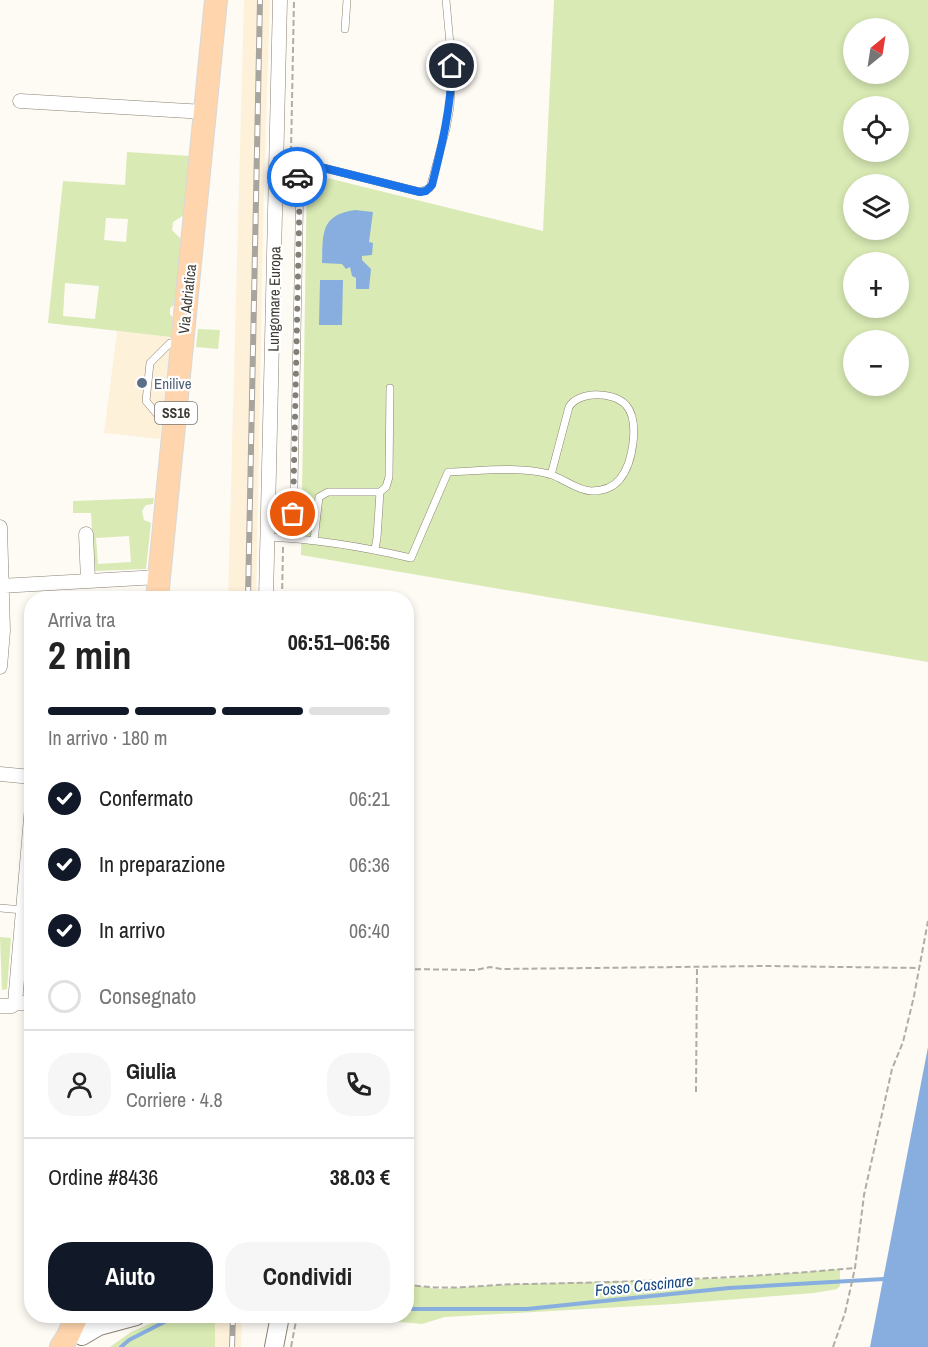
<!DOCTYPE html>
<html lang="it">
<meta charset="utf-8">
<style>
body{margin:0;font-family:"Archivo Narrow",sans-serif;background:#f6f6f6;color:#222;height:100vh;display:flex;flex-direction:column;font-size:22px;white-space:nowrap}
*{box-sizing:border-box;margin:0}
p{font-size:20px;color:#767676}
.icon{flex:none;width:33px;height:33px;fill:none;stroke:currentColor;stroke-width:2;stroke-linecap:round;stroke-linejoin:round}
.map{position:relative;flex:1;overflow:hidden}
.details{position:absolute;left:24px;top:591px;width:390px;height:732px;display:flex;flex-direction:column;background:#fff;border-radius:24px;box-shadow:0 3px 9px #0003}
.details>*{flex:none}
.needle{width:39px;rotate:30deg}
.fabs{position:absolute;left:843px;top:18px;display:grid;gap:12px}
.fabs a{display:grid;place-items:center;width:66px;height:66px;border-radius:50%;background:#fff;box-shadow:0 3px 9px #0003;font-size:30px}
.pin{position:absolute;display:grid;place-items:center;width:51px;height:51px;color:#fff;margin:-26px;border:3px solid #fff;border-radius:50%;box-shadow:0 2px 6px #0007}
.courier{position:absolute;display:grid;place-items:center;width:60px;height:60px;margin:-30px;border:4px solid #1a73e8;border-radius:50%;background:#fff;color:#222;box-shadow:0 2px 8px #0007}
.head em{font-style:normal;font-weight:700}
.head div{display:flex;flex-direction:column-reverse}
.head{display:flex;align-items:center;justify-content:space-between;height:102px;padding:0 24px}
h1{font-size:39px;font-weight:700;line-height:45px}
.bar{display:grid;grid-template-columns:repeat(4,1fr);gap:9px 6px;align-content:center;height:72px;padding:0 24px}
.bar i{height:8px;border-radius:4px;background:#e0e0e0}
.bar .current{background:#111827}
.bar p{grid-column:span 4}
.line{display:flex;align-items:center;gap:15px;padding:0 24px;border-top:2px solid #e0e0e0}
.line div{flex:1}
.round{display:grid;place-items:center;flex:none;width:63px;height:63px;border-radius:24px;background:#f6f6f6}
ol{padding:0 24px;list-style:none}
li{display:flex;align-items:center;gap:18px;height:66px}
li p{margin-inline-start:auto}
li .icon{padding:6px;border-radius:50%;background:#111827;color:#fff;stroke-width:4}
li:last-child{color:#767676}
li i{width:33px;height:33px;border:3px solid #e0e0e0;border-radius:50%}
.button{display:flex;gap:12px;margin-top:auto;padding:12px 24px}
.button a{flex:1;height:69px;border-radius:24px;background:#111827;color:#fff;font-size:24px;font-weight:700;line-height:69px;text-align:center}
.button a+a{background:#f6f6f6;color:#222}
.map>svg:first-child{display:block}
</style>
<div class="map">
<svg width="928" height="1347" viewBox="0 0 928 1347">
<rect width="100%" height="100%" fill="#fefaf4"/>
<path fill="#fef1da" d="M244,0H270L264,183L256,598H228Z
M117,331L171,337L160,439L104,433Z
M215,1316H242L241,1347H215Z"/>
<path fill="#d9eab4" fill-rule="evenodd" d="M554,0H928V662L301,555L307,173L543,231ZM854,28H898V74H854ZM854,106H898V152H854ZM854,184H898V230H854ZM854,262H898V308H854ZM854,340H898V386H854Z
M127,152L191,156L184,215L173,222L172,230L182,240L174,305L170,308V314L173,318L171,337L48,323L63,181L125,185ZM106,218L128,219L126,242L104,240ZM65,283L99,286L95,319L63,316Z
M198,329L220,330L218,349L196,347Z
M154,498L153,504L146,505L142,511L144,520L151,523L146,569L94,571L91,513H73V501ZM129,536L131,562L98,564L96,538Z
M0,937L11,938L7,989L2,990Z
M840,1269V1286L837,1289L814,1293L673,1304L445,1317L422,1324L368,1319L363,1316H406L407,1284L438,1289L518,1284L731,1278Z
M167,1316H215V1347H110L131,1332Z"/>
<path fill="#88aedf" d="M355,210L373,212L369,242L373,243L372,255L362,256V260L371,269L369,289H356V278L352,276L350,267L346,269L342,264L322,263C323,234 320,215 355,210Z
M320,280H343L342,325H319Z
M928,1047V1347H870Z"/>
<g fill="none" stroke-linecap="round" stroke-linejoin="round">
<path stroke="#88aedf" stroke-width="4" d="M406,1309H527L729,1288L884,1279
M121,1347L129,1340L176,1316"/>
<defs>
<path id="service" d="M345,29L347,0
M277,160L296,161L420,192L430,188L446,129L450,107L452,66L446,0
M277,169L291,173L300,178L293,538
M172,421L162,420L146,401L150,363L170,343L180,344
M267,537C316,539 364,547 411,558L448,472C481,471 517,466 549,474C563,478 576,490 591,491C602,491 613,488 620,479C633,463 640,421 626,405C613,391 578,391 569,407L551,475
M314,540L319,497L328,492H380L386,487L389,477L390,388
M375,549L377,538L380,492
M0,908L23,910"/>
<path id="minor" d="M20,101L205,112
M0,527L3,631L0,667
M86,534L88,581
M0,586L159,577
M266,598L280,0
M0,774L32,777
M32,806L15,1003H32
M0,1006H12L15,1003"/>
<path id="tertiary" d="M82,1336L99,1326L136,1316
M274,1347L280,1316"/>
<path id="primary" d="M157,598L216,0
M61,1347L68,1336L77,1316"/>
</defs>
<use href="#service" stroke="#8a8273" stroke-width="8"/>
<use href="#minor" stroke="#8a8273" stroke-width="15"/>
<use href="#tertiary" stroke="#8a8273" stroke-width="20"/>
<use href="#primary" stroke="#d9d8d7" stroke-width="24"/>
<path stroke="#b0aca6" stroke-width="2" stroke-dasharray="6 3" stroke-linecap="butt" d="M291,152L294,0
M282,598L283,547
M406,969L476,970L490,967L502,969L766,966L920,968
M696,1092L697,967
M406,1284C447,1292 485,1284 525,1284C635,1282 745,1278 855,1268
M291,1347L297,1316
M833,1347L845,1313L855,1268L864,1195L892,1069L903,1042L914,996L928,921"/>
<use href="#service" stroke="#fff" stroke-width="7"/>
<use href="#minor" stroke="#fff" stroke-width="14"/>
<use href="#tertiary" stroke="#fff" stroke-width="18"/>
<use href="#primary" stroke="#fed5ad" stroke-width="22"/>
<defs>
<path id="rail" d="M248,598L260,0
M232,1347L233,1316"/>
</defs>
<use href="#rail" stroke="#a8a49e" stroke-width="6"/>
<use href="#rail" stroke="#fff" stroke-width="4" stroke-dasharray="11" stroke-linecap="butt"/>
</g>
<g fill="none" stroke-linecap="round" stroke-linejoin="round">
<path stroke="#827e78" stroke-width="6" stroke-dasharray="0 10.8" d="M293,514L300,178L297,177"/>
<path stroke="#1a73e8" stroke-width="8" d="M297,177L277,169V160L296,161L420,192L426,191L432,185C442,145 451,108 452,66"/>
</g>
<circle fill="#5c6f8a" stroke="#fff" stroke-width="2" cx="142" cy="383" r="6"/>
<g text-anchor="middle" dominant-baseline="central" stroke-width="4.5" stroke-linejoin="round" paint-order="stroke">
<rect fill="#fff" stroke="#797672" stroke-width="1.5" x="155" y="402" width="42" height="22" rx="4.5"/>
<g font-size="14" font-weight="bold" fill="#3f3b35">
<text x="176" y="413">SS16</text>
</g>
<g font-size="15" fill="#3f3b35" stroke="#fff">
<text transform="translate(187 299) rotate(-84)">Via Adriatica</text>
<text transform="translate(274 299) rotate(-89)">Lungomare Europa</text>
</g>
<g font-size="15" fill="#4e5e75" stroke="#fff" text-anchor="start">
<text x="154" y="383">Enilive</text>
</g>
<g font-size="16" font-style="italic" fill="#174984" stroke="#fff">
<text transform="translate(644 1285) rotate(-6)">Fosso Cascinare</text>
</g>
</g>
</svg>
<div class="fabs">
<a><svg class="needle" viewBox="-14 -14 28 28"><path d="M0-13l5 13h-10z" fill="#e53935"/><path d="M0 13l5-13h-10z" fill="#767676"/></svg></a>
<a><svg class="icon" aria-label="locate" viewBox="0 0 24 24"><circle cx="12" cy="12" r="6"/><path d="M12 2v4M12 18v4M2 12h4M18 12h4"/></svg></a>
<a><svg class="icon" aria-label="layers" viewBox="0 0 24 24"><path d="M12 4l9 5-9 5-9-5zM3 14l9 5 9-5"/></svg></a>
<a>+</a>
<a>−</a>
</div>
<div class="pin" style="left:293px;top:514px;background:#ea580c"><svg class="icon" aria-label="bag" viewBox="0 0 24 24"><path d="M5 8h14l-1 12H6zM9 8a3 3 0 0 1 6 0"/></svg></div>
<div class="pin" style="left:452px;top:66px;background:#1f2937"><svg class="icon" aria-label="home" viewBox="0 0 24 24"><path d="M3 11l9-7 9 7M6 9v11h12V9"/></svg></div>
<div class="courier" style="left:297px;top:177px"><svg class="icon" aria-label="car" viewBox="0 0 24 24"><path d="M5 17H2v-5l4-1 3-4h7l3 4 3 1v5h-3M9 17h6M6 11h13"/><circle cx="7" cy="17" r="2"/><circle cx="17" cy="17" r="2"/></svg></div>
<section class="details">
<div class="head"><div><h1>2 min</h1><p>Arriva tra</p></div><em>06:51–06:56</em></div>
<div class="bar"><i class="current"></i><i class="current"></i><i class="current"></i><i></i><p>In arrivo · 180 m</p></div>
<ol>
<li><svg class="icon" aria-label="check" viewBox="0 0 24 24"><path d="M5 12l5 5 9-10"/></svg>Confermato<p>06:21</p></li>
<li><svg class="icon" aria-label="check" viewBox="0 0 24 24"><path d="M5 12l5 5 9-10"/></svg>In preparazione<p>06:36</p></li>
<li><svg class="icon" aria-label="check" viewBox="0 0 24 24"><path d="M5 12l5 5 9-10"/></svg>In arrivo<p>06:40</p></li>
<li><i></i>Consegnato</li>
</ol>
<div class="line" style="height:108px"><a class="round"><svg class="icon" aria-label="person" viewBox="0 0 24 24"><circle cx="12" cy="8" r="4"/><path d="M4 21q1-7 8-7t8 7"/></svg></a><div><b>Giulia</b><p>Corriere · 4.8</p></div><a class="round"><svg class="icon" aria-label="phone" viewBox="0 0 24 24"><path d="M5 4h4l2 5-3 2q2 4 5 5l2-3 5 2v4C11 20 4 13 5 4z"/></svg></a></div>
<div class="line" style="height:78px"><div>Ordine #8436</div><b>38.03 €</b></div>
<div class="button"><a>Aiuto</a><a>Condividi</a></div>
</section>
</div>
